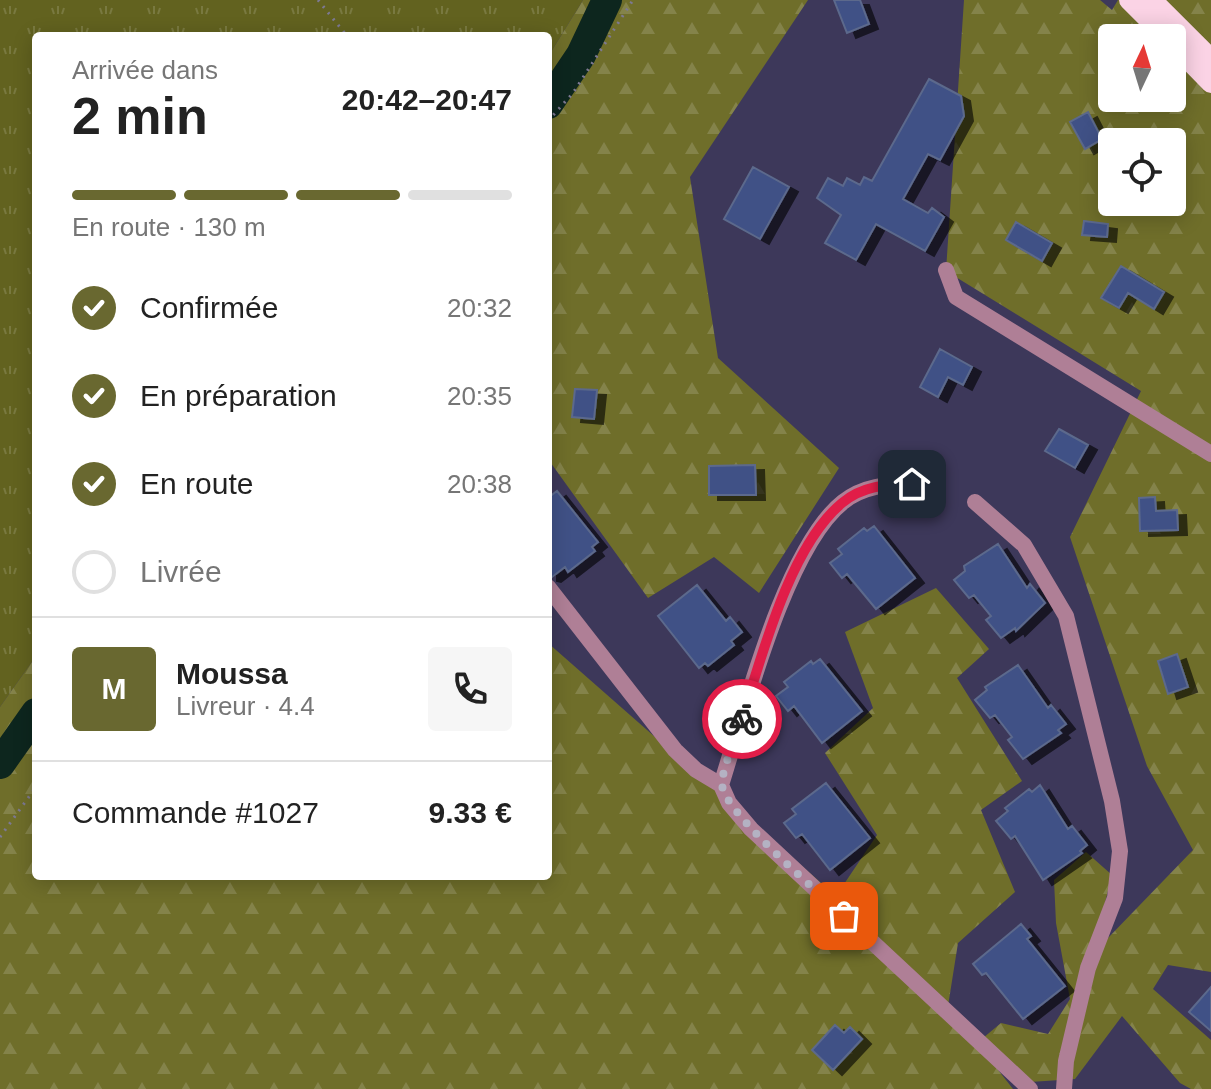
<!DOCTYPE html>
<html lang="fr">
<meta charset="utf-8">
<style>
body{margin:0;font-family:Helvetica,sans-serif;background:#f6f6f6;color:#222;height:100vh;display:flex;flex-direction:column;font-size:30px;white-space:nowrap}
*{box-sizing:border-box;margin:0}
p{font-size:26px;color:#767676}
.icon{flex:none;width:44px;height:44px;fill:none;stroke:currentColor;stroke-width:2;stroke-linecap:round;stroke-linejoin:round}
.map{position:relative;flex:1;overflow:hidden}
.drawer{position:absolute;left:32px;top:32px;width:520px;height:848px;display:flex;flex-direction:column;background:#fff;border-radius:8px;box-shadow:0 4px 20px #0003}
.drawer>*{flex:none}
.needle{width:52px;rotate:4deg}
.tools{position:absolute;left:1098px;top:24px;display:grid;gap:16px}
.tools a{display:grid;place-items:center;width:88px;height:88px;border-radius:8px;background:#fff;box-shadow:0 4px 20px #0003;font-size:40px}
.pin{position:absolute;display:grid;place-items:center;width:68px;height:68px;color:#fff;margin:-34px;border-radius:16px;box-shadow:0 4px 12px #0006}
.courier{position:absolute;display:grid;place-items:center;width:80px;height:80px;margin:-40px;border:6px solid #e11d48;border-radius:50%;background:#fff;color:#222;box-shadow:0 2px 10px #0007}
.summary em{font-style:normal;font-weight:700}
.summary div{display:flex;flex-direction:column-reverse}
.summary{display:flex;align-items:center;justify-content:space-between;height:136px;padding:0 40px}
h1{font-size:52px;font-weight:700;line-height:60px}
.bar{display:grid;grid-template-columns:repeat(4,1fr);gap:12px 8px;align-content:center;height:96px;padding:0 40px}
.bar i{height:10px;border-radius:6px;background:#e0e0e0}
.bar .current{background:#696830}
.bar p{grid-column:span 4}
.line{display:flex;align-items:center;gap:20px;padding:0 40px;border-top:2px solid #e0e0e0}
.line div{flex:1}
.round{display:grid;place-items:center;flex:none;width:84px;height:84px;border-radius:8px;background:#f6f6f6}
ol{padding:0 40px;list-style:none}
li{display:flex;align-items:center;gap:24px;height:88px}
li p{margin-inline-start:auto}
li .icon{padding:8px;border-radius:50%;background:#696830;color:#fff;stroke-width:4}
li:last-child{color:#767676}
li i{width:44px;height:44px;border:4px solid #e0e0e0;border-radius:50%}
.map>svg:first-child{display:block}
</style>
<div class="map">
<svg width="1211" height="1089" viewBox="0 0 1211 1089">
<defs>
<pattern id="grass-tufts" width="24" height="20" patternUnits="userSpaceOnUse" patternTransform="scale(2)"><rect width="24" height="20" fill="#62621f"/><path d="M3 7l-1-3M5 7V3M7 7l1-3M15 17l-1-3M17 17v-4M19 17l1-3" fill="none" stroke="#797940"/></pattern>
<pattern id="forest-firs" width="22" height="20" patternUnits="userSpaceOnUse" patternTransform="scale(2)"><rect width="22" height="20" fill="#6f6e2a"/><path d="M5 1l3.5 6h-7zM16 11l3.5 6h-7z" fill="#84834a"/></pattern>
<filter id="shadow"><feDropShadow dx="9" dy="5" stdDeviation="0" flood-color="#0009"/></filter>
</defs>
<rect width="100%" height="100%" fill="#3d385a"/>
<path fill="url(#grass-tufts)" d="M0,0H583L548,57V36H36V656L0,707Z"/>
<path fill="url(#forest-firs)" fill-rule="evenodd" d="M583,0H808L690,177L718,358L839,468L759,593L714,557L648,598L548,459V57Z
M964,0H1100L1112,10L1118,0H1211V972L1168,965L1153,989L1211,1040V1089H1191L1180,1083L1122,1016L1075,1079L1030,1082L983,1038L1001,1023L1048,1034L1070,999L1056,923L1054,880L1086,852L1112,875L1097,934L1108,938L1193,850L1147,766L1070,537L1141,391L946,271ZM1112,38H1172V98H1112ZM1112,142H1172V202H1112Z
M936,588L989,649L957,678L1022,781L981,810L1015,892L958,943L948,1006L1013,1089H0V707L36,656V876H548V643L836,896L877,835L825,753L873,708L845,632Z"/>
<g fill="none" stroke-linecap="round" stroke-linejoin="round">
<path stroke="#0d261e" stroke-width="30" d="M548,104L581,55L607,0
M0,764L36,713"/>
</g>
<path fill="#3f5186" stroke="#5c698c" stroke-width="2" filter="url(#shadow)" d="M834,0H860L869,24L847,33Z
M929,79L961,96L964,116L940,160L928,154L903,199L928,213L932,208L944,217L925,251L876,224L856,260L825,243L841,215L817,198L828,178L843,186L847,178L860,185L864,177L872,181Z
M1088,112L1102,139L1085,149L1070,122Z
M753,167L789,187L760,239L724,219Z
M1084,221L1108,224L1107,237L1082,235Z
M1016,222L1052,243L1042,261L1006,240Z
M1121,266L1164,292L1154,309L1128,293L1119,308L1101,298Z
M940,349L972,367L963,385L948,377L938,397L920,387Z
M575,389L597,390L594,419L572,417Z
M1059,429L1088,445L1075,468L1045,451Z
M755,465L756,495H709V466Z
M557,491L598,542L592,547L595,551L568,572L565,567L552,577L548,576V498Z
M1155,497L1156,511L1177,510L1178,530L1140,531L1139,498Z
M874,526L915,578L876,609L847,574L842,578L830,563L842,554L838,549L864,528L867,531Z
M998,544L1027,588L1030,584L1045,603L1016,631L1015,628L1001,638L986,620L991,616L974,595L969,598L954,580L965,571L964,566Z
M697,585L726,621L730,617L742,632L731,641L734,645L708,666L705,663L699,668L658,616Z
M1177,654L1188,687L1168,694L1158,661Z
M820,659L862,711L822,743L794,706L788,711L776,696L788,687L784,682L811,661L813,664Z
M1018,665L1048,708L1051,705L1066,724L1058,730L1061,733L1023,759L1008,740L1012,737L995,715L990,718L975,700L987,690L985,687Z
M826,783L870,838L830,870L802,834L796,838L784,823L796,814L792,809Z
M1040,785L1068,829L1072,826L1087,845L1080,851L1082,853L1043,880L1015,836L1011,839L996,821L1008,811L1005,808L1029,789L1032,792Z
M1021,924L1031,936L1027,939L1065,986L1023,1019L986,973L982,975L973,964Z
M1211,987V1031L1189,1012Z
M835,1025L844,1033L850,1027L862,1039L833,1070L812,1050Z"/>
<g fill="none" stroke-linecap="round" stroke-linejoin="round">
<path stroke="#7d7993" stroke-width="3" stroke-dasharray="2 6" stroke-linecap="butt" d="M318,0L347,36
M548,121L573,93L633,0
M0,837L36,787"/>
<path stroke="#af7f96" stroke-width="16" d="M946,270L956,297L1211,454
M975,502L1024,545L1066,616L1112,801L1120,851L1115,898L1088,968L1066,1061L1064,1089
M548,587L675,750L696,770L721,785
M721,785L729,803L751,829L1030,1089
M721,785C744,713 785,548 843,502C863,486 887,484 912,484"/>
<path stroke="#fbd3e5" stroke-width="20" d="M1129,0L1167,38
M1152,0L1211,59
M1172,43L1211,83"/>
</g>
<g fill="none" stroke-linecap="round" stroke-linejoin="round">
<path stroke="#b4b2c3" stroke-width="8" stroke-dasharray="0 14.4" d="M742,719C737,736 722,768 722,784C722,811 821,894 844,916"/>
<path stroke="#e11d48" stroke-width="10" d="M742,719C762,655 790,546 842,503C862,486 887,484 912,484"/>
</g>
</svg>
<div class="tools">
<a><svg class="needle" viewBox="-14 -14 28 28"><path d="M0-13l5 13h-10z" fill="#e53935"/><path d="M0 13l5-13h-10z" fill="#767676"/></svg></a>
<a><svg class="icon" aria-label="locate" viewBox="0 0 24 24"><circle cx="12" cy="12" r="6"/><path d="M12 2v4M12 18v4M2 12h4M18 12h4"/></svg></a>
</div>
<div class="pin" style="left:844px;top:916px;background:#ea580c"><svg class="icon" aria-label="bag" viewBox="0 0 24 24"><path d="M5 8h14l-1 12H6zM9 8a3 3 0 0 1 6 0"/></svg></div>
<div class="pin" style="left:912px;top:484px;background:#1f2937"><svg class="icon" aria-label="home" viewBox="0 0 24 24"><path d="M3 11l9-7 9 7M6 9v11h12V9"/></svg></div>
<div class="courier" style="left:742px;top:719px"><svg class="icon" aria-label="bike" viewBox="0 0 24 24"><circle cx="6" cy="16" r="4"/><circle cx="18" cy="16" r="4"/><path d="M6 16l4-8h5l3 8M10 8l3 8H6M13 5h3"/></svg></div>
<section class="drawer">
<div class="summary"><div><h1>2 min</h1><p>Arrivée dans</p></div><em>20:42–20:47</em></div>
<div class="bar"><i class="current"></i><i class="current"></i><i class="current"></i><i></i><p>En route · 130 m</p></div>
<ol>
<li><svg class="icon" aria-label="check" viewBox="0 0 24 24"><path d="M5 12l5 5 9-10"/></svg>Confirmée<p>20:32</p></li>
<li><svg class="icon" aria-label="check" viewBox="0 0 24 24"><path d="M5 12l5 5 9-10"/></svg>En préparation<p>20:35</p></li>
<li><svg class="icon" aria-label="check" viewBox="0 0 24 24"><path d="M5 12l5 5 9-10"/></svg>En route<p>20:38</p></li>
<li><i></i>Livrée</li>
</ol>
<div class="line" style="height:144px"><b class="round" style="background:#696830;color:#fff">M</b><div><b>Moussa</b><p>Livreur · 4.4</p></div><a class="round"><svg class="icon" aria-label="phone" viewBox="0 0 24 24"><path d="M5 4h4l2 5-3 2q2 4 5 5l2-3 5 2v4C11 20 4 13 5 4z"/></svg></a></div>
<div class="line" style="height:104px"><div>Commande #1027</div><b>9.33 €</b></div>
</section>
</div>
